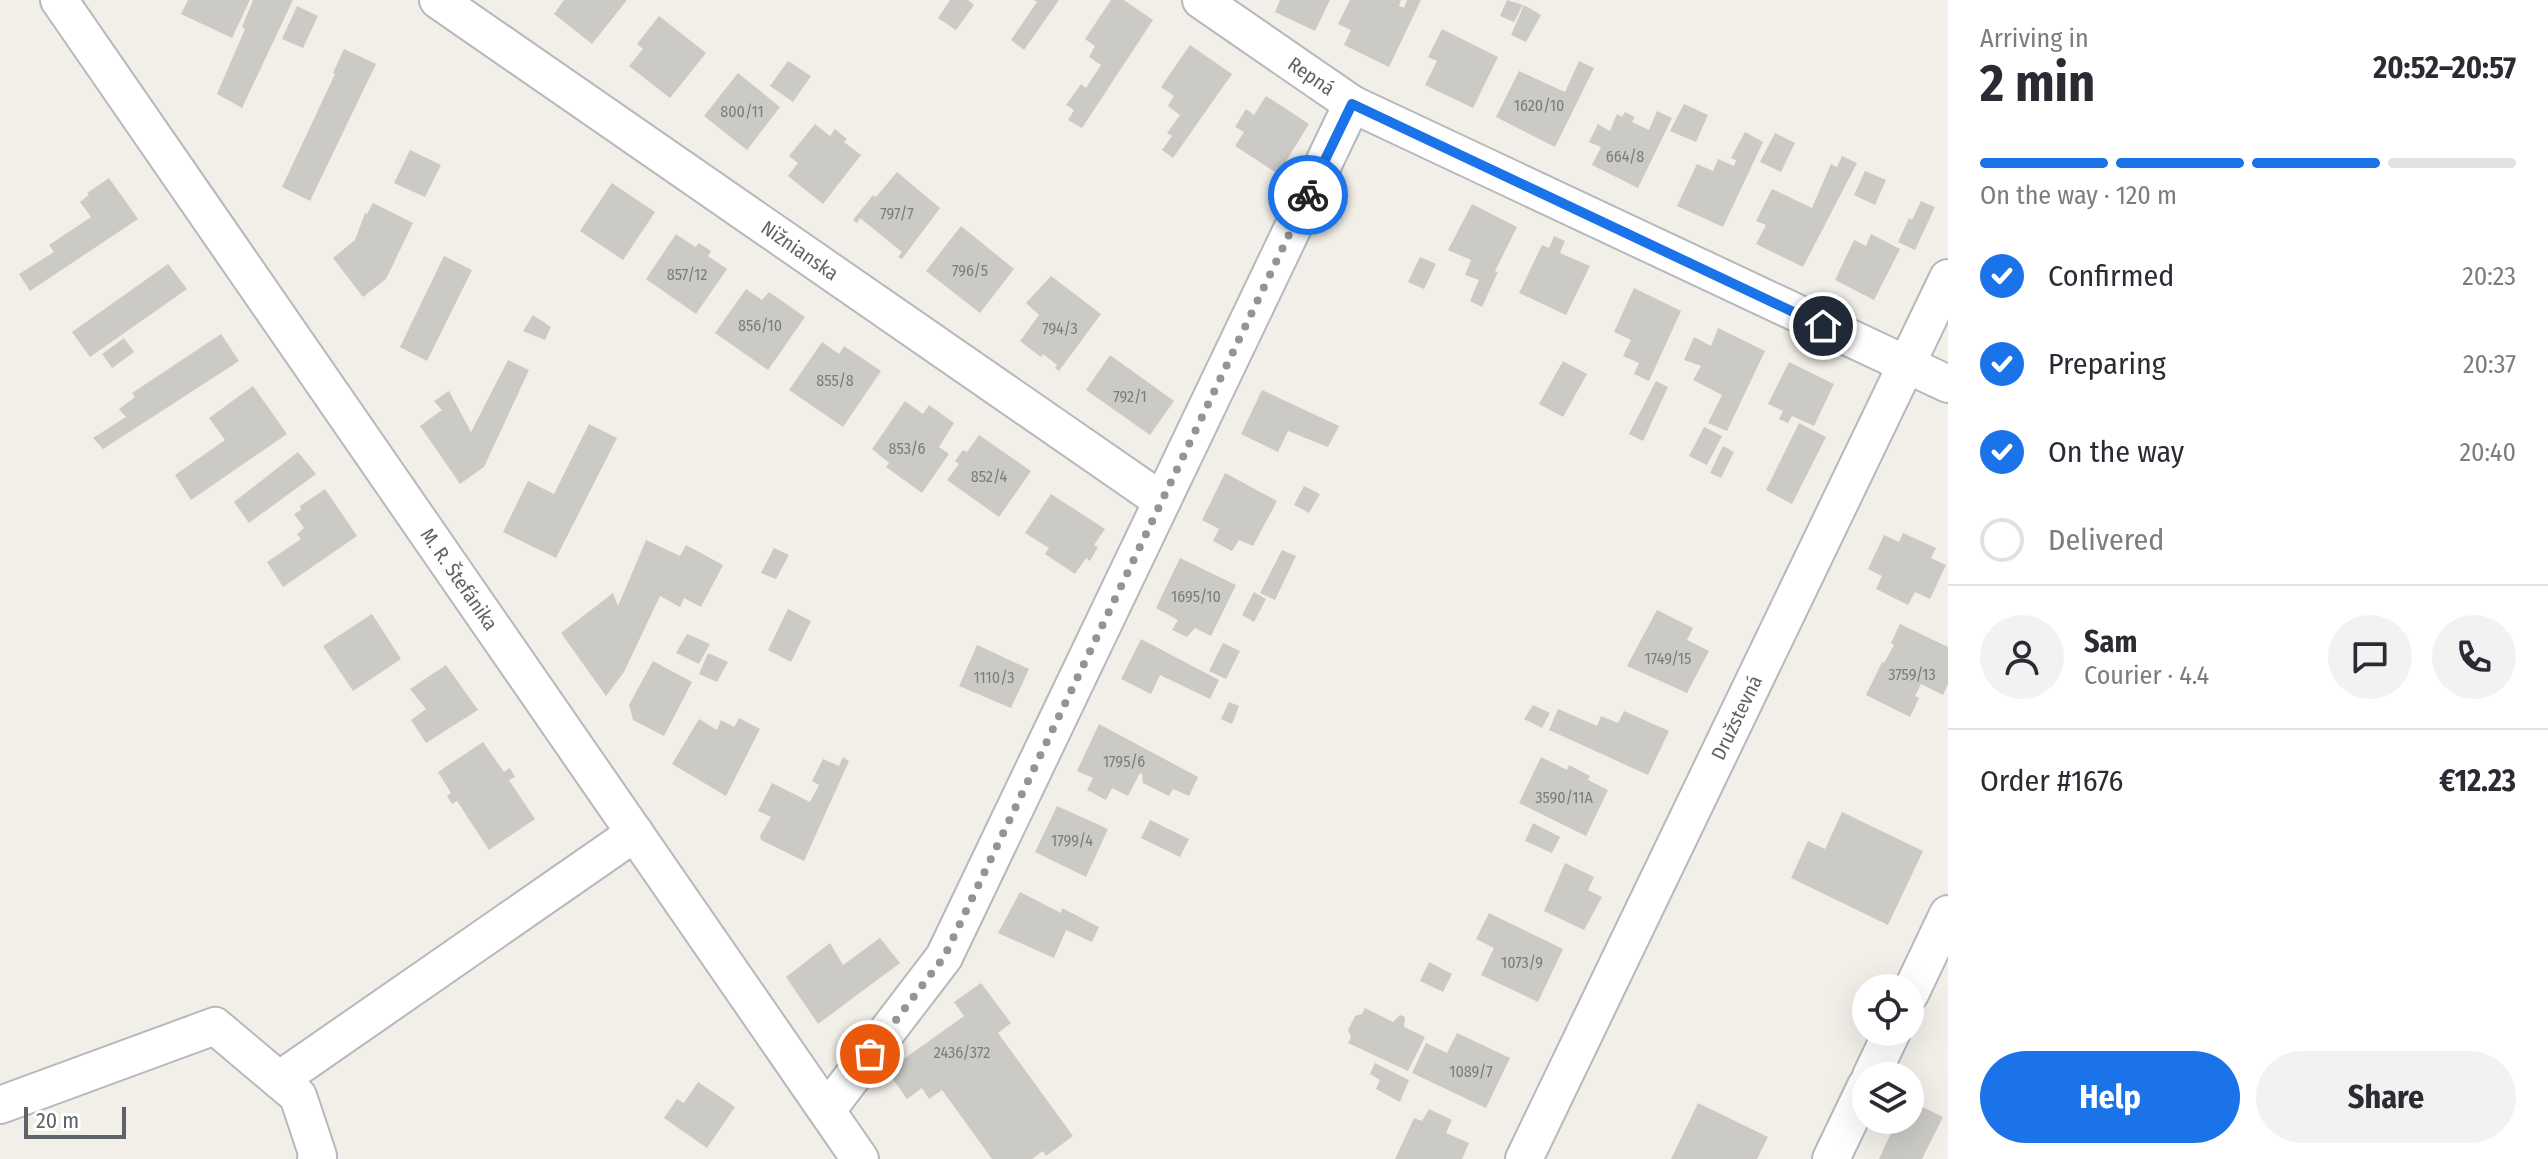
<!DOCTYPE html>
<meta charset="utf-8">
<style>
body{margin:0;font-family:"Fira Sans Condensed",sans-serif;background:#f2f2f3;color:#2b2b33;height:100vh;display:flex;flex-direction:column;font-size:30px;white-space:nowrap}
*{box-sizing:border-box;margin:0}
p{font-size:26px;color:#7c7c81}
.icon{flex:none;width:44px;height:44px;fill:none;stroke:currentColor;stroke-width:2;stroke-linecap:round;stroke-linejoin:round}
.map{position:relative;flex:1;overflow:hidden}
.panel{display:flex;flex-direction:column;background:#fff;width:600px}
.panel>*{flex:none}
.fabs{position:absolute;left:1852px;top:974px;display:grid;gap:16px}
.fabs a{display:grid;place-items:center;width:72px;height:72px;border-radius:50%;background:#fff;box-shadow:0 8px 32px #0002;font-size:40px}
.scale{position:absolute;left:24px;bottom:20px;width:102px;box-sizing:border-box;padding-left:8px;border:4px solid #5f6368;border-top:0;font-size:22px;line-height:28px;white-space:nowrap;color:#5f6368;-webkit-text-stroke:6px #fff;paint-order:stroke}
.pin{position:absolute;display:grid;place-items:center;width:68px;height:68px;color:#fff;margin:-34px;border:4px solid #fff;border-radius:50%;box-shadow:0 2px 8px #0007}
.courier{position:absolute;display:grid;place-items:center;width:80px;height:80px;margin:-40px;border:6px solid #1a73e8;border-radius:50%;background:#fff;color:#222;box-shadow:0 2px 10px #0007}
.headline em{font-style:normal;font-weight:700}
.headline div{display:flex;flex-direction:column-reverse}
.headline{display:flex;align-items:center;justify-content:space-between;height:136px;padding:0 32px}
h1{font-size:52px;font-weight:700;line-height:60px}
.bar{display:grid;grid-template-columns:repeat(4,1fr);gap:12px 8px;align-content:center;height:96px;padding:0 32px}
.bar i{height:10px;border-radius:6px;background:#e1e1e2}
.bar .on{background:#1a73e8}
.bar p{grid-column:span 4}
.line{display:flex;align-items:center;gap:20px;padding:0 32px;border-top:2px solid #e1e1e2}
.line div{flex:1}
.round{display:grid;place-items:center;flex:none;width:84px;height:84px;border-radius:42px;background:#f2f2f3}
ol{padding:0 32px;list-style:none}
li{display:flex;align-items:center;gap:24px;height:88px}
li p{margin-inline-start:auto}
li .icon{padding:8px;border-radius:50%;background:#1a73e8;color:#fff;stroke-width:4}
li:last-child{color:#7c7c81}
li i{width:44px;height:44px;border:4px solid #e1e1e2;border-radius:50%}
.action{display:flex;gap:16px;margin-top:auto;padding:16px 32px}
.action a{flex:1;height:92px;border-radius:48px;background:#1a73e8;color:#fff;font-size:32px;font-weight:700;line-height:92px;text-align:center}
.action a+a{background:#f2f2f3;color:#2b2b33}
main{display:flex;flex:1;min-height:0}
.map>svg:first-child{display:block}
</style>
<main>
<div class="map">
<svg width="1948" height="1159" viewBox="0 0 1948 1159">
<rect width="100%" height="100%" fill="#f1efe8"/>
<path fill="#cccac5" d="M188,0H250L232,38L181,14Z
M253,0H293L242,108L217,94L245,29L242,27Z
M564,0H627L592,44L554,14Z
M950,0H968L974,5L956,30L938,18Z
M1034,0H1059L1024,50L1011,40L1037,2Z
M1111,0H1124L1153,20L1082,128L1068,120L1074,110L1066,105L1081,84L1086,88L1101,65L1089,57L1095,46L1085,39Z
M1280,0H1330L1315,31L1275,12Z
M1350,0H1401L1399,6L1404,8L1407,0H1421L1389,67L1344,45L1351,30L1338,24Z
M1507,0L1523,5L1514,22L1500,16Z
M1524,5L1541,15L1526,42L1511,35Z
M297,6L318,16L303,48L282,39Z
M659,16L706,53L670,98L629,66L643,49L637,44Z
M1442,29L1498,57L1473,108L1425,85L1437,61L1428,57Z
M1190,45L1232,74L1173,158L1162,150L1172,136L1167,133L1180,115L1168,106L1174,96L1161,87Z
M344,49L376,64L310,201L282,187L335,74L333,73Z
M788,61L811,76L793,102L770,86Z
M1579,61L1594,68L1555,147L1496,117L1519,71L1565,92Z
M738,73L780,107L747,150L704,116Z
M1266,96L1309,124L1278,174L1235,146L1244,132L1235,127L1246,109L1254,115Z
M1684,104L1708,115L1696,142L1670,131Z
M1657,111L1672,118L1638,188L1592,165L1601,147L1589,142L1598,124L1610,131L1617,114L1622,117L1625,112L1635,117L1632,122L1649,130Z
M815,124L830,136L835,129L847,139L844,142L861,155L823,204L788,176L798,163L789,156Z
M1745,132L1763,142L1723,227L1677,206L1697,164L1713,171L1718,159L1734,166L1736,160L1731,158Z
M1775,133L1795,143L1781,172L1760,162Z
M410,150L441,165L425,197L394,183Z
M1842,156L1857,163L1803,267L1756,244L1766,225L1756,221L1772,189L1812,208L1831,164L1837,167Z
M1865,171L1886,180L1875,205L1854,195Z
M897,172L940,208L902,259L898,257L902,252L860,218L857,223L853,220L873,195L876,197Z
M109,178L138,219L30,291L19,274L54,252L49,245L91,217L80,202L89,195L87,193Z
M612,183L655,212L623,260L580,231Z
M1921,201L1935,207L1915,250L1898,242L1909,218L1912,220Z
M373,203L413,223L386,279L363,297L333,258L355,240L365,213L367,214Z
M1472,204L1517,227L1495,271L1498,272L1482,307L1470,301L1479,280L1465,275L1471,260L1448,250Z
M961,226L1014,269L980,313L926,271Z
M676,234L695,247L699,243L711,251L708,256L727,269L696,314L646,279Z
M1871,234L1900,249L1874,300L1835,280L1854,240L1866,246Z
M1554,236L1565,241L1560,253L1590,266L1566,315L1519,293L1542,245L1549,248Z
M444,256L472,270L427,361L400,347Z
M1420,257L1436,264L1424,289L1408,282Z
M168,264L187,289L90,357L72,332Z
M1051,276L1101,314L1059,371L1055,368L1057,365L1043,354L1041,357L1020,341L1039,315L1026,303Z
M1634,288L1681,311L1649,381L1634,374L1639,363L1623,356L1631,340L1614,332Z
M746,289L762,300L769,292L805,317L768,370L715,333Z
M533,315L551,327L545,340L523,331Z
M1718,328L1765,351L1727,431L1708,423L1722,395L1693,380L1701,366L1684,360L1694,337L1711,346Z
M221,334L239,361L103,449L93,438L126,417L119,409L135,397L132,393Z
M124,338L134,352L112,368L102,354Z
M822,342L839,354L844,346L881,371L843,427L789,390Z
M1110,355L1174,401L1150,435L1086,390Z
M508,360L529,370L484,467L460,484L420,426L442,410L434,401L449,391L471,432Z
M1563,361L1587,374L1563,417L1539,404Z
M1789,362L1834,384L1814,426L1792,416L1788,423L1779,419L1783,411L1768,404Z
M1656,381L1668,387L1643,441L1629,434Z
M253,386L287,434L191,500L175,475L225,440L209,418Z
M1262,390L1339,426L1328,447L1288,431L1278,452L1241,434Z
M905,401L923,414L929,405L954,423L939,447L949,454L922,493L886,467L889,463L872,449Z
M1799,423L1826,437L1792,504L1766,490Z
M589,424L617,438L556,558L503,532L528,481L554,494Z
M1704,427L1722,436L1707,465L1689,456Z
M979,435L1031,471L999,517L947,480L959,464L955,461L963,450L967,452Z
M1723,446L1734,452L1721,478L1710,473Z
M298,452L316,474L249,523L234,502Z
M1225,473L1277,501L1253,546L1239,540L1232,551L1213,541L1219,529L1202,520Z
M1304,486L1320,494L1309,513L1294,505Z
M325,489L357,536L283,587L267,562L301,539L297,534L304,528L294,514L301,510L300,506Z
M1051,494L1105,529L1094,545L1098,547L1090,561L1086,558L1075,574L1045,554L1049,548L1025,533Z
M1903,533L1936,548L1931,558L1946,565L1930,599L1915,592L1908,605L1876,589L1882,576L1868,569L1884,535L1899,542Z
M646,540L680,556L686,545L723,565L701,607L684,598L680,607L660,596L624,672L606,696L561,633L613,593L618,606Z
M774,548L789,555L776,579L761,573Z
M1282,550L1296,556L1275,600L1260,593Z
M1180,558L1236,585L1211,636L1195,628L1187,637L1172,630L1178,620L1156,608Z
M1254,592L1266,599L1254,622L1242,615Z
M788,609L811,621L791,662L768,650Z
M1657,610L1693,628L1687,640L1709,651L1687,693L1627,666Z
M372,614L401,659L353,691L323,646Z
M1900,624L1948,647V684L1943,695L1921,684L1915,696L1919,698L1910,717L1866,695L1882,662L1884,663L1894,645L1891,643Z
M687,634L710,644L699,664L676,653Z
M1141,639L1219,680L1210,699L1160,675L1151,694L1121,679Z
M1223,643L1240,651L1226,679L1209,671Z
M977,645L1029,669L1011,708L959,686Z
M708,653L728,662L717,682L699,674Z
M653,661L692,682L664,736L633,720L629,705Z
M446,665L478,710L426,743L411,720L426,709L410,689Z
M1229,702L1239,706L1232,724L1221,719Z
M1533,705L1550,713L1542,728L1524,719Z
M1558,709L1597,726L1601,716L1618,723L1624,711L1669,731L1648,775L1549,730Z
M739,718L760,729L726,796L672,764L699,719L717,730L721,720L734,727Z
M1099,724L1198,777L1189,796L1173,789L1169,796L1143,783L1142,774L1140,773L1128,796L1112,788L1106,800L1087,790L1093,778L1077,771Z
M483,742L504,772L510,768L515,777L509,780L535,819L489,850L457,801L452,804L447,796L451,793L438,772Z
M843,757L849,761L804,861L761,840L760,836L771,817L758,811L772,783L810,802L819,785L812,781L823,759L839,766Z
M1541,757L1567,770L1569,765L1590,776L1588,780L1608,790L1586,836L1519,803Z
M1057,806L1108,829L1086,877L1035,852Z
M1842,812L1923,851L1888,925L1791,878L1808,841L1825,849Z
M1150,820L1189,839L1180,857L1141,838Z
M1533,823L1560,837L1552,853L1525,841Z
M1565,863L1594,877L1588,890L1602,897L1584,930L1544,911Z
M1020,892L1061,913L1062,908L1099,927L1092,942L1066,930L1054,958L998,933Z
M1489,913L1563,949L1538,1002L1481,975L1494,948L1476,939Z
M880,938L900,963L818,1024L786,977L830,943L843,965Z
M1429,962L1452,974L1443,992L1420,981Z
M981,983L1011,1023L998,1033L1073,1136L1046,1156L1043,1151L1032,1159H992L942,1090L929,1099L922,1088L907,1099L887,1071L964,1016L954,1002Z
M1365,1008L1393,1022L1400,1015L1405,1017L1404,1027L1425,1037L1408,1071L1348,1043L1351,1037L1348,1030L1355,1016L1362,1014Z
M1457,1033L1510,1058L1486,1108L1412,1073L1426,1043L1447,1053Z
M1375,1063L1409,1080L1400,1102L1376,1089L1380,1080L1370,1074Z
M698,1082L735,1107L707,1148L664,1118L677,1099L684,1103Z
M1910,1101L1943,1117L1922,1159H1879L1897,1120H1910Z
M1698,1103L1768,1137L1757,1159H1671Z
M1429,1109L1452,1120L1446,1133L1469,1143L1462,1159H1395L1414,1118L1422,1121Z"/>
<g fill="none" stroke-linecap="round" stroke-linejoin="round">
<defs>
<g id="minor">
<path id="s1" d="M59,0L860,1159"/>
<path id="s2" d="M438,0L1162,501"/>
<path id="s3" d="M1201,0L1352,104L1948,384"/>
<path d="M1910,994L1948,914"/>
<path d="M1871,1076L1892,1032"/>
<path d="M279,1080L635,833"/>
<path d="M0,1105L215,1026L298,1096L318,1156L316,1159"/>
<path d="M827,1110L944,957L1352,104"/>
<path id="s4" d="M1524,1159L1948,278"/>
<path d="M1831,1159L1866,1086"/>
</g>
</defs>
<use href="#minor" stroke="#b5b8bc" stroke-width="40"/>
<use href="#minor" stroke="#fff" stroke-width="36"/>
</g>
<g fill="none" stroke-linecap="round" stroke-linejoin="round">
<path stroke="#929495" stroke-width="8" stroke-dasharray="0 14.4" d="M870,1054L944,957L1308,195"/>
<path stroke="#1a73e8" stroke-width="10" d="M1308,195L1352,104L1823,326"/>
</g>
<g text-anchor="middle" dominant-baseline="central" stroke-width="6" stroke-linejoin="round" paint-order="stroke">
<g font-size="16" fill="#7a7d7f">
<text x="1539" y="105">1620/10</text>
<text x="742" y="111">800/11</text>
<text x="1625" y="156">664/8</text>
<text x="897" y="213">797/7</text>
<text x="970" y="270">796/5</text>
<text x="687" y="274">857/12</text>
<text x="760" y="325">856/10</text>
<text x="1060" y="328">794/3</text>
<text x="835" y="380">855/8</text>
<text x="1130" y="396">792/1</text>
<text x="907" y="448">853/6</text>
<text x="989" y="476">852/4</text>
<text x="1196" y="596">1695/10</text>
<text x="1668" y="658">1749/15</text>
<text x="1912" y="674">3759/13</text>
<text x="994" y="677">1110/3</text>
<text x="1124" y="761">1795/6</text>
<text x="1564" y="797">3590/11A</text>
<text x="1072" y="840">1799/4</text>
<text x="1522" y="962">1073/9</text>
<text x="962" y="1052">2436/372</text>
<text x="1471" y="1071">1089/7</text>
</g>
<g font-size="20" fill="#5f6368" stroke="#fff">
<text stroke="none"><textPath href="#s3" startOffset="134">Repná</textPath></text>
<text stroke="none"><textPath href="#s2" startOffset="440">Nižnianska</textPath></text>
<text stroke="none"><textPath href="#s1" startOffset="704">M. R. Štefánika</textPath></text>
<text stroke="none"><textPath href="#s4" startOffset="490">Družstevná</textPath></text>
</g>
</g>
</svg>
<div class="fabs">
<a><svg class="icon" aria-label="locate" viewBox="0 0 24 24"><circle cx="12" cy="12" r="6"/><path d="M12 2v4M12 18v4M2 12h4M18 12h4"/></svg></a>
<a><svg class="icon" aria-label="layers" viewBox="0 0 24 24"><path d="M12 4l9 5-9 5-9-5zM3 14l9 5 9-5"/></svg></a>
</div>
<div class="scale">20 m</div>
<div class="pin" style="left:870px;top:1054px;background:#ea580c"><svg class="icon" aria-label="bag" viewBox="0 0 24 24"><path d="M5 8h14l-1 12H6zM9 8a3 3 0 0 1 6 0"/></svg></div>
<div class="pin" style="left:1823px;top:326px;background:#1f2937"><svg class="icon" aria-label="home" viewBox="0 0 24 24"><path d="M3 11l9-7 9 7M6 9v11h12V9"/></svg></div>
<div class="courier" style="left:1308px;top:195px"><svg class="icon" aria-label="bike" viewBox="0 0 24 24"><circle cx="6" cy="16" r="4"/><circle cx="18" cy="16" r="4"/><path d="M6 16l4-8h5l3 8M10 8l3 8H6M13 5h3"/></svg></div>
</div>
<section class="panel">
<div class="headline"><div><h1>2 min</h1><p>Arriving in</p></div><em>20:52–20:57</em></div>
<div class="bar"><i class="on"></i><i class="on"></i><i class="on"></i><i></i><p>On the way · 120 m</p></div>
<ol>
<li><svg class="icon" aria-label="check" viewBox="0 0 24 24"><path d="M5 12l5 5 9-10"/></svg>Confirmed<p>20:23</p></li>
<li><svg class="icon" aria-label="check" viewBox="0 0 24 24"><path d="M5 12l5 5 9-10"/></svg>Preparing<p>20:37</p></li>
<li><svg class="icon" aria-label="check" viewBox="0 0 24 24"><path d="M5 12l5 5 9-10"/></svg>On the way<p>20:40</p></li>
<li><i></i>Delivered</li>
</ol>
<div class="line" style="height:144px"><a class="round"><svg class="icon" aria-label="person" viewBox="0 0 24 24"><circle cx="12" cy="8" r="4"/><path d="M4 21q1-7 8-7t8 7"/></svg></a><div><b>Sam</b><p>Courier · 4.4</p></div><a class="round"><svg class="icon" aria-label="chat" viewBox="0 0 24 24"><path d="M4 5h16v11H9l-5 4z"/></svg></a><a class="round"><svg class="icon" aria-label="phone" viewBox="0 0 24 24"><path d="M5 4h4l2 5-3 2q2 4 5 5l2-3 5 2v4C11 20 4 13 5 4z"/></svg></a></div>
<div class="line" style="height:104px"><div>Order #1676</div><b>€12.23</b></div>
<div class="action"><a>Help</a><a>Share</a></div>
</section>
</main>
